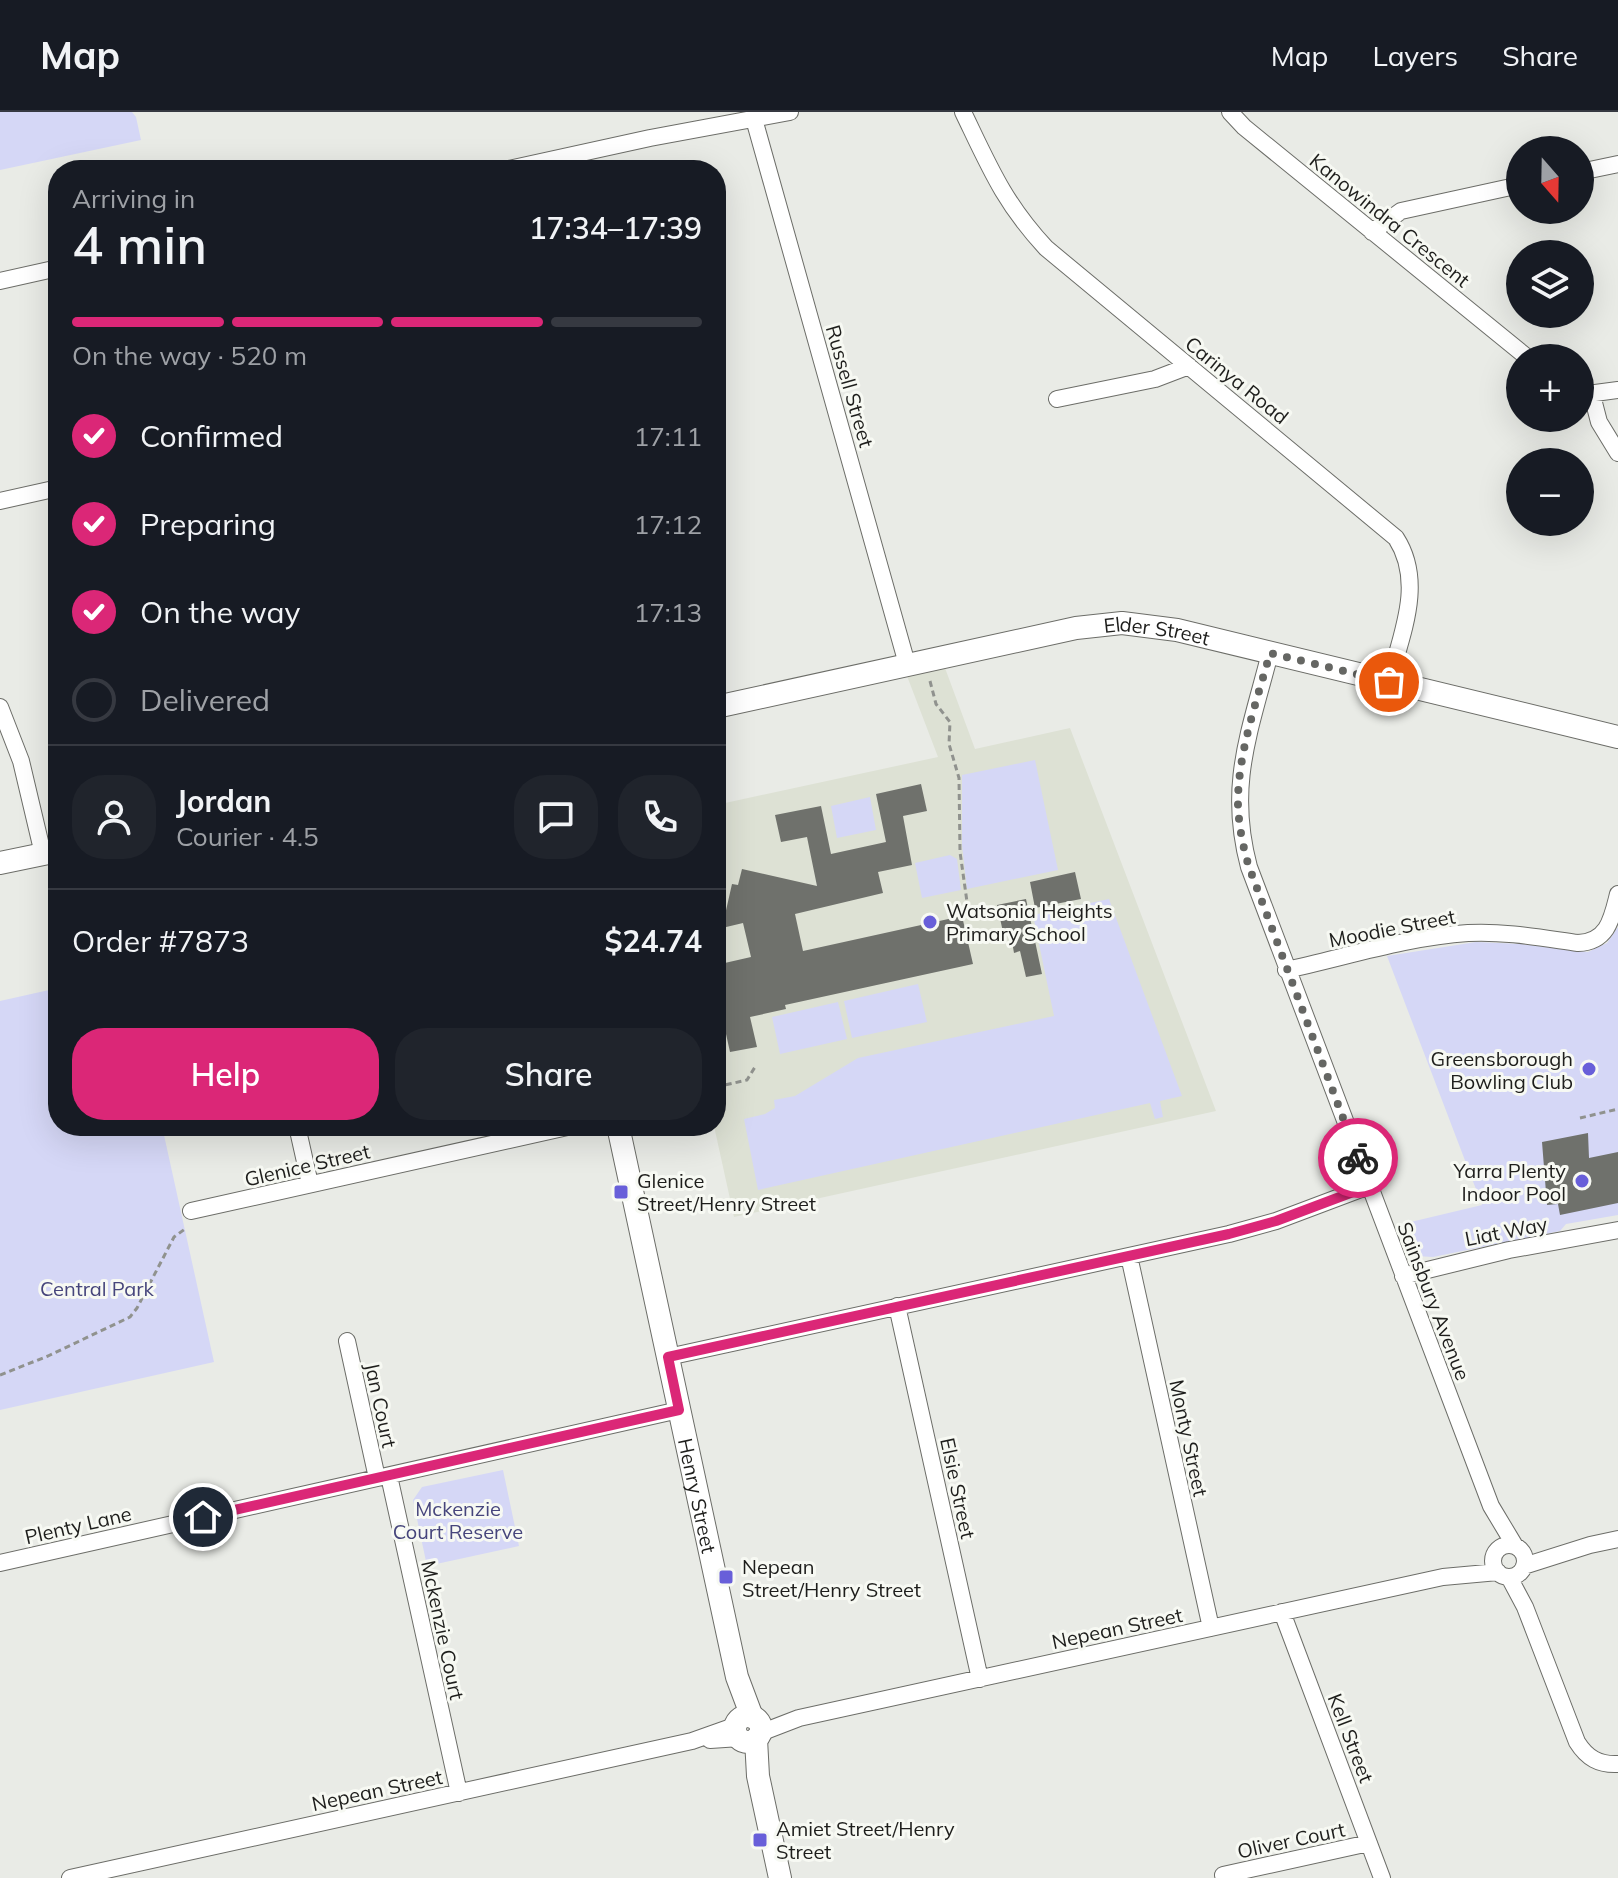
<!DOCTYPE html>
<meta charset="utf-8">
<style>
body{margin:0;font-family:Mulish,sans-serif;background:#20242c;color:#f1f3f6;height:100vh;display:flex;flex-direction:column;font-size:30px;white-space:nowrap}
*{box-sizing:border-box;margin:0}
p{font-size:26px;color:#9ea1a6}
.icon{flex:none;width:44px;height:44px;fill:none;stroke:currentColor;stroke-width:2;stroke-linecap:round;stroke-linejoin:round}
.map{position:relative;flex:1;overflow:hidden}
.drawer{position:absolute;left:48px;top:48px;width:678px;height:976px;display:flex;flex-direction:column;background:#171b24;border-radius:32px;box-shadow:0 8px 32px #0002}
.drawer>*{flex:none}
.needle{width:52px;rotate:160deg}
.buttons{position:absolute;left:1506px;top:24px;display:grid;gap:16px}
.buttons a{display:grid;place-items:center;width:88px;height:88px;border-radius:50%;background:#171b24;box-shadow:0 8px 32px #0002;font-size:40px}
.pin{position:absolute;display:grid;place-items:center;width:68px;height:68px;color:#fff;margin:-34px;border:4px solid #fff;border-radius:50%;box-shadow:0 2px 8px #0007}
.courier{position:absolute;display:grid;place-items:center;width:80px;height:80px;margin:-40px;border:6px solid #db2777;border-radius:50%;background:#fff;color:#222;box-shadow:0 2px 10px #0007}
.overview em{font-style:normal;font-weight:600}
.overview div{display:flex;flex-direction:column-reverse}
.overview{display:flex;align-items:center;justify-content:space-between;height:136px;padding:0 24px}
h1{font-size:52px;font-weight:600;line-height:60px}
.bar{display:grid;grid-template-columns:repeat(4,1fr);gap:12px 8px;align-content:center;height:96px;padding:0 24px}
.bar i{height:10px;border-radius:6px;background:#363941}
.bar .selected{background:#db2777}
.bar p{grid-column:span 4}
.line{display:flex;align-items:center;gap:20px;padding:0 24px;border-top:2px solid #363941}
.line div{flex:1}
.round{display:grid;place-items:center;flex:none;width:84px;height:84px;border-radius:32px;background:#20242c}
ol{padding:0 24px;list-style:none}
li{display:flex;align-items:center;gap:24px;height:88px}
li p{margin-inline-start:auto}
li .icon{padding:8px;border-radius:50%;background:#db2777;color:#fff;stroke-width:4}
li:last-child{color:#9ea1a6}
li i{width:44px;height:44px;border:4px solid #363941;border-radius:50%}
.action{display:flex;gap:16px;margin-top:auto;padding:16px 24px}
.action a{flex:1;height:92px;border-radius:32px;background:#db2777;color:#fff;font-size:32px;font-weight:600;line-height:92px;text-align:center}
.action a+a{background:#20242c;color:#f1f3f6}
header{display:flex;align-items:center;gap:48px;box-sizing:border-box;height:112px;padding:0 40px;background:#171b24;border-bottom:2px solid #363941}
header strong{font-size:38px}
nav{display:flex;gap:44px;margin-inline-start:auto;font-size:28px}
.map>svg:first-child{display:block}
</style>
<header>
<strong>Map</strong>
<nav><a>Map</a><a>Layers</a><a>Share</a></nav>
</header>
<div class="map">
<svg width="1618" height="1766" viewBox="0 0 1618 1766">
<rect width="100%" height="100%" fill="#e9ebe6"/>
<path fill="#dde1d4" d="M945,556L975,637L1070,616L1216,999L734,1105L714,1014L716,972L725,970L716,927V693L938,645L907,564Z"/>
<path fill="#d5d7f6" d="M0,0H132L136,5L141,28L0,58Z
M1035,648L1058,758L967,777L962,733V663Z
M870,685L876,718L837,726L831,694Z
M950,743L957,747L961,778L922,786L915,751Z
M1109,787L1182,984L1160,989L1163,1005L1155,1007L1150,991L758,1078L744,1007L765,1002L775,996L774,988L795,984L858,946L1054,904L1033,803Z
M1618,815V1103L1566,1112L1560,1119L1433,1145L1416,1144L1407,1135L1398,1113L1482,1093L1387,844L1476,830L1521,832L1588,840L1607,831Z
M918,872L927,910L852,926L844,889Z
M58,876V1014H162L214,1250L0,1298V889Z
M838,890L847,927L780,942L772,905Z
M503,1358L519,1434L427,1454L413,1388L422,1375Z"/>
<path fill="#6f716c" d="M921,672L927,699L903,704L912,753L878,760L883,781L795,802L803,839L962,804L973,852L785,893L786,897L750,905L757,935L730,940L716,877V853L751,845L743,811L722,816L732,772L738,773L742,757L817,774L807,725L781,730L775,703L821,694L831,742L886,730L876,682Z
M1075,760L1081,787L1035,796L1030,770Z
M1026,787L1042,862L1026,865L1020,839L1014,841L1010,818L1003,820L997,793Z
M1588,1021L1589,1046L1618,1040V1091L1560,1103L1558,1092L1547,1093L1542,1030Z"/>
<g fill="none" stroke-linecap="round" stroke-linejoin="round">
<defs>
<path id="minor" d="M963,0C989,54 1004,91 1046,136L1396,426C1425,471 1401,523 1389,570
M1230,0L1244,15L1528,246
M754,7L907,552
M504,58L650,26L790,0
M1580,60L1618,52
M1372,120L1401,99L1520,73
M0,169L58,156
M1580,283L1618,278
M1592,283L1599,310L1618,341
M1057,287L1155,267L1189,254
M0,389L58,376
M1270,541C1250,620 1227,673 1249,755L1491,1394L1515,1434
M0,595L21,649L43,742
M1286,858C1346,845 1407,825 1468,821C1505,819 1542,826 1578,831C1608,830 1612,806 1618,782
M297,1014L310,1072
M191,1099L572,1014
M1129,1144L1211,1516
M1403,1164L1509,1138L1618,1118
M897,1194L980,1567
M347,1229L377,1366
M668,1245L1229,1122L1276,1109L1369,1074
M389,1364L459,1681
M1493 1449a16 16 0 1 1 32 0a16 16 0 1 1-32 0Z
M0,1451L679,1298
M1524,1454L1590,1433L1618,1427
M1509,1465L1525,1495L1577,1630C1587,1646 1599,1653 1618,1652
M1282,1500L1382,1766
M760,1621L799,1606L1443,1465L1498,1460
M710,1628L740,1626
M1223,1763L1369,1731
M70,1766L692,1629L737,1613"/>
<g id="tertiary">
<path id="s1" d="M716,595L1076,516L1122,511L1177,518L1618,625"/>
<path d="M0,751L58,739"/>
<path id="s2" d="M618,1014L737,1565L752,1605"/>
<circle cx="748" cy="1617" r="13"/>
<path d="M756,1627L758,1664L780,1766"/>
</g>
</defs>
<use href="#minor" stroke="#6c6d68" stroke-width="18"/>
<use href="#tertiary" stroke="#6c6d68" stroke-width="24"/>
<path stroke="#90928e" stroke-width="3" stroke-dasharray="6 4" stroke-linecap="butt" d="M930,569L936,592L950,610L949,632L959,666L960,740L968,797
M716,975L747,968L755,955
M1580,1006L1618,997
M0,1263L48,1244L130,1205L137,1196L174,1125L185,1117"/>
<use href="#minor" stroke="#fff" stroke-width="16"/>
<use href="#tertiary" stroke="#fff" stroke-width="22"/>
</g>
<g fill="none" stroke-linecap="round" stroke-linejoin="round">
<path stroke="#656663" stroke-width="8" stroke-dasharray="0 14.4" d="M1358,1046L1249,755C1243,735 1239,715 1238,694C1237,643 1257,589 1270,541L1389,570"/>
<path stroke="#db2777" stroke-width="10" d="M203,1405L679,1298L668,1245L1229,1122L1276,1109L1369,1074L1358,1046"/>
</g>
<g fill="#685fd9" stroke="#f7f9f3" stroke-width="3">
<circle cx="930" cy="810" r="8"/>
<circle cx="1589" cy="957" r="8"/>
<circle cx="1582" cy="1069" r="8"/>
<rect x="613" y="1072" width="16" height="16" rx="4"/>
<rect x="718" y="1457" width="16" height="16" rx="4"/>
<rect x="752" y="1720" width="16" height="16" rx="4"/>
</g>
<g text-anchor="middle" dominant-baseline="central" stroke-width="6" stroke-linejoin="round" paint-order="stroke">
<g font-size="20" fill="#1e1e1c" stroke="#f7f9f3">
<text transform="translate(1390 108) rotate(39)">Kanowindra Crescent</text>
<text transform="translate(1237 268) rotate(39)">Carinya Road</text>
<text transform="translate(850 274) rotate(74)">Russell Street</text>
<text stroke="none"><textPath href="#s1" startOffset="450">Elder Street</textPath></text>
<text transform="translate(1392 816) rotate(-11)">Moodie Street</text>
<text transform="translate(307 1053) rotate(-13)">Glenice Street</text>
<text transform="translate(1506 1119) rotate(-11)">Liat Way</text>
<text transform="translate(1434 1189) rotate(69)">Sainsbury Avenue</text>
<text transform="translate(381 1293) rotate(78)">Jan Court</text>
<text transform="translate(1189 1326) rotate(78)">Monty Street</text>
<text transform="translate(958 1376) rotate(78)">Elsie Street</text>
<text stroke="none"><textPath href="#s2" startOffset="378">Henry Street</textPath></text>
<text transform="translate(78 1413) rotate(-13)">Plenty Lane</text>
<text transform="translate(1117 1516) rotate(-12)">Nepean Street</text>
<text transform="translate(443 1518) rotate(78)">Mckenzie Court</text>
<text transform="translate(1351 1626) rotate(69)">Kell Street</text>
<text transform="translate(377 1678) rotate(-12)">Nepean Street</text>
<text transform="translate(1291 1728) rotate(-12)">Oliver Court</text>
</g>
<g font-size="20" fill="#1e1e1c" stroke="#f7f9f3" text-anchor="start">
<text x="946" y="798">Watsonia Heights<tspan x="946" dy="23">Primary School</tspan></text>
<text x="1573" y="946" text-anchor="end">Greensborough<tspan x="1573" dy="23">Bowling Club</tspan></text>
<text x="1566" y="1058" text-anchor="end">Yarra Plenty<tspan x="1566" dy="23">Indoor Pool</tspan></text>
<text x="637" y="1068">Glenice<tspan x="637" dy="23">Street/Henry Street</tspan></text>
<text x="742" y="1454">Nepean<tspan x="742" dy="23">Street/Henry Street</tspan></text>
<text x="776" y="1716">Amiet Street/Henry<tspan x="776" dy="23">Street</tspan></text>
</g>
<g font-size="20" fill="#46457c" stroke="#f7f9f3">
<text x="97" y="1176">Central Park</text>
<text x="458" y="1396">Mckenzie<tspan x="458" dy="23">Court Reserve</tspan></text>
</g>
</g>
</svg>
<div class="buttons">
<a><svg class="needle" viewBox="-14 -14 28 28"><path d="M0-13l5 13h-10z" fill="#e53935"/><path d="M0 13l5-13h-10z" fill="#9ea1a6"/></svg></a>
<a><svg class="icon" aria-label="layers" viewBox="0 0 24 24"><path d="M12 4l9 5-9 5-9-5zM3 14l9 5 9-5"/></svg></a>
<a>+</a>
<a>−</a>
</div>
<div class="pin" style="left:1389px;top:570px;background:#ea580c"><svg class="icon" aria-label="bag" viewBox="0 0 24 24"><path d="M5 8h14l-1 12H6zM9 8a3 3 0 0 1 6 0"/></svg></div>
<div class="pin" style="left:203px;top:1405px;background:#1f2937"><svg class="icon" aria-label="home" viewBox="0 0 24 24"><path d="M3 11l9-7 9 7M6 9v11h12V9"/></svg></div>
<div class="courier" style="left:1358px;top:1046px"><svg class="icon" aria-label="bike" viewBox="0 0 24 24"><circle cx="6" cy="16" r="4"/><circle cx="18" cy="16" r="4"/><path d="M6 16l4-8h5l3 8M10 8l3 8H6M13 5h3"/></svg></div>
<section class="drawer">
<div class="overview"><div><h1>4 min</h1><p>Arriving in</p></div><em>17:34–17:39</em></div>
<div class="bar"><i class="selected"></i><i class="selected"></i><i class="selected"></i><i></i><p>On the way · 520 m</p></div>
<ol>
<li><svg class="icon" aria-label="check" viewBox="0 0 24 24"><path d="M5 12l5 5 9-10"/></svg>Confirmed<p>17:11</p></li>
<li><svg class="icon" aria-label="check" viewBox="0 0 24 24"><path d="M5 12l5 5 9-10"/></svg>Preparing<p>17:12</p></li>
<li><svg class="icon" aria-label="check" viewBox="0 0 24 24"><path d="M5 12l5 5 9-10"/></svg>On the way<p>17:13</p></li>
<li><i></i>Delivered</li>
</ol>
<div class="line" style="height:144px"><a class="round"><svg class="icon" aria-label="person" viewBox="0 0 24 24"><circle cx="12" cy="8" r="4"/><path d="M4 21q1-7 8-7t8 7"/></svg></a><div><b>Jordan</b><p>Courier · 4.5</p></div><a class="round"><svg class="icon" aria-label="chat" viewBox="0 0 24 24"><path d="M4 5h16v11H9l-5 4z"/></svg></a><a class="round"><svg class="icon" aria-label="phone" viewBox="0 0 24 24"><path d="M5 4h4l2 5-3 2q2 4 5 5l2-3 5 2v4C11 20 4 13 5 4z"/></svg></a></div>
<div class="line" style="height:104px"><div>Order #7873</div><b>$24.74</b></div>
<div class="action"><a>Help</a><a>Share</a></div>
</section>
</div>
